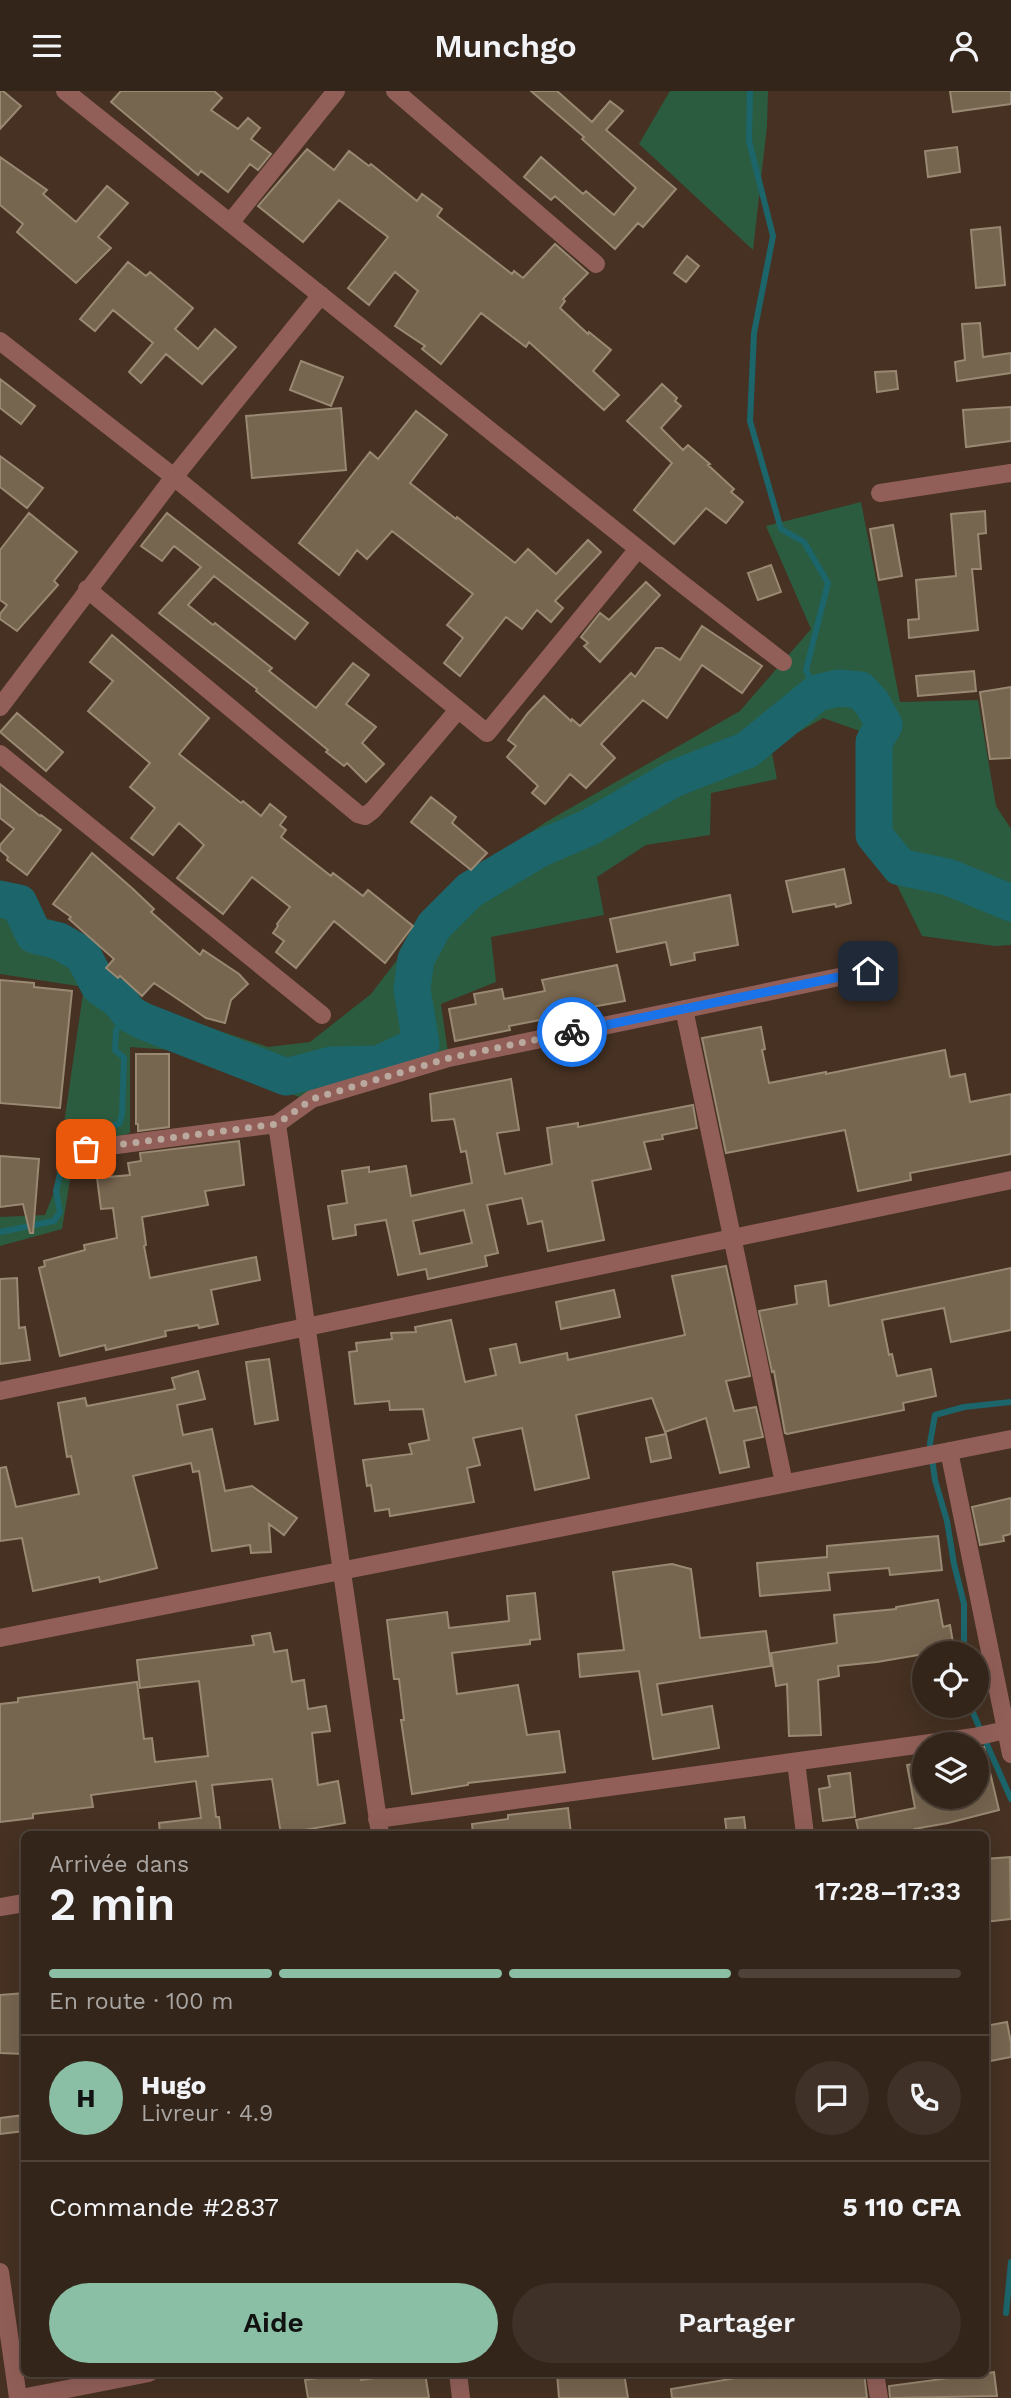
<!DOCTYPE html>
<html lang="fr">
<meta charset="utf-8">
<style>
body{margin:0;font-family:"Work Sans",sans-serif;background:#3f3127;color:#f1f3f6;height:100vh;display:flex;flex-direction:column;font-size:26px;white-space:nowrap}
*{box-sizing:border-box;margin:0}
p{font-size:23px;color:#a9a5a2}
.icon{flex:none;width:38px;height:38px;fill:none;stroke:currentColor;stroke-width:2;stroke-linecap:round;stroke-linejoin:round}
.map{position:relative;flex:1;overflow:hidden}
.side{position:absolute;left:21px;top:1740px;width:968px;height:546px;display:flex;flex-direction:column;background:#34251a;border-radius:10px;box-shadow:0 7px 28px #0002,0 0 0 2px #4e4239}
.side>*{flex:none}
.controls{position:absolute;left:912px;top:1550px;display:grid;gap:14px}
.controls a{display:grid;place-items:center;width:77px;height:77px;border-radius:50%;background:#34251a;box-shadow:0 7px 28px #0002,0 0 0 2px #4e4239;font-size:35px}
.pin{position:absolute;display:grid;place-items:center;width:60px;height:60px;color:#fff;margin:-30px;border-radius:14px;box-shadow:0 4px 10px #0006}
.courier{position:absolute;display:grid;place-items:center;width:70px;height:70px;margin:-35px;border:5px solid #1a73e8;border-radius:50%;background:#fff;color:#222;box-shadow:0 2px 9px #0007}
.summary em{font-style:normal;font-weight:600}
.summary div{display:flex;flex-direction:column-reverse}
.summary{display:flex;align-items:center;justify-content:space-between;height:119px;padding:0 28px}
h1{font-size:46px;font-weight:600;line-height:52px}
.bar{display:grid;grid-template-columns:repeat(4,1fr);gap:10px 7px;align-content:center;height:84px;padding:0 28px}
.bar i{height:9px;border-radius:5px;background:#4e4239}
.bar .active{background:#8abfa5}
.bar p{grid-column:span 4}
.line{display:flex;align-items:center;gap:18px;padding:0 28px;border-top:2px solid #4e4239}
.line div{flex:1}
.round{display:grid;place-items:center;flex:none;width:74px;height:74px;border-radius:37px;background:#3f3127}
.primary-button{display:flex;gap:14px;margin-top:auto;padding:14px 28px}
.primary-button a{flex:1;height:80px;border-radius:42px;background:#8abfa5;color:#111;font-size:28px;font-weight:600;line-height:80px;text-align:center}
.primary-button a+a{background:#3f3127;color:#f1f3f6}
header{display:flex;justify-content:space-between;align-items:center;height:91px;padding:0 28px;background:#34251a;font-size:32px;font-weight:600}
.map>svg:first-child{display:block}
</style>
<header><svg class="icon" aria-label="menu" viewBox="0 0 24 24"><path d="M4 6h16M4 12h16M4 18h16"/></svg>Munchgo<svg class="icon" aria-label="person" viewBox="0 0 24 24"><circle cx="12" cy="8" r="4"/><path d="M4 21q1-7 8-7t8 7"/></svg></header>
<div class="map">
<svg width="1011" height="2307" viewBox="0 0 1011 2307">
<rect width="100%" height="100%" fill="#463122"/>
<path fill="#2c5c40" d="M670,0H768L767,35L753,159L639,53Z
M861,411L900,611L978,609L996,715L1011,738V854L995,855L922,845L886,772L870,731L869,664L860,640L823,627L771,657L777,688L711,702L710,744L646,754L597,786L604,824L491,846L496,891L441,913L448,962L299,1006L172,959L130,956V1042L75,1058L62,1138L0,1155V1126L45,1124L54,1101L84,896L0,883V789L153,918L268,956L310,951L371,903L455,793L546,731L740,620L811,538L766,435Z"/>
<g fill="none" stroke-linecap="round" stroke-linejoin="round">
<path stroke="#1b656b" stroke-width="6" d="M750,0L749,50L773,145L754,242L750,330L781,438L804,451L828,492L806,579L817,602
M0,1141L54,1130L60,1121L56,1100L67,1056L79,1042L119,1033L122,1024L124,967L115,959L116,939L130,923
M964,1563V1513L954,1473L947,1430L935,1389L930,1352L935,1324L964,1316L1011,1311
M970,1615L1011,1708
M1006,2222L1011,2171"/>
<path stroke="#1b656b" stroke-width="37" d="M0,808L19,812L34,844L59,850L83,864L99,895L119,909L130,923L143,930L286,986L332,974L379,973L421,953L412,898L416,868L434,835L470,799L539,758L590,736L673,688L747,659L817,602L838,597L860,599L872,612L884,634L874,651V744L900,776L948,786L1011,812"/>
</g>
<path fill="#76654f" stroke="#9a8972" stroke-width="2" fill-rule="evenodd" d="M0,0H3L21,15L0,38Z
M121,0H214L222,7L211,19L238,38L248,27L260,37L251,48L271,63L258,79L250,73L228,101L201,80L198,84L111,11Z
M531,0H557L592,31L610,10L623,20L606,39L676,98L643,136L638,132L615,158L555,105L551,109L524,86L541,66L583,103L586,100L614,124L636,97L582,48L584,46Z
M950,0H1011V13L953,21Z
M957,56L960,81L928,86L925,60Z
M307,58L334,79L349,60L369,75L371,73L417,110L422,103L442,118L437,125L512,183L514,180L523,187L555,153L588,182L563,208L565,210L560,217L588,243L589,241L611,259L593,280L619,304L604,319L529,251L526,256L481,222L441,273L422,258L425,255L395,235L418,200L395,181L369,214L348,197L388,146L339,109L303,151L258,115Z
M0,66L47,99L43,103L76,131L107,95L128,112L98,146L111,157L76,192L17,141L23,133L0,114Z
M1000,136L1005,194L976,197L971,139Z
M687,165L699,175L686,191L674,182Z
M128,171L146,185L150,181L193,217L175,238L198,258L215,238L236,256L202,293L166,263L141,292L129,281L153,252L113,219L95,240L80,228Z
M980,232L983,266L1011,262V282L957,290L955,271L965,269L962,233Z
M301,270L343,286L331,315L290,299Z
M896,280L898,298L877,301L875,281Z
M0,288L35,315L21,333L0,317Z
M662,293L677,307L675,310L681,315L661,337L683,359L688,354L710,373L708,374L734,398L731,401L743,411L726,432L706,417L674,453L634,419L672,372L627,330Z
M1011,316V350L966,356L963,319Z
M341,317L346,379L252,387L246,325Z
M416,320L447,344L410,392L456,428L457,426L515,472L528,458L556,483L588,449L601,461L555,510L563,517L551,531L537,519L522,538L506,526L460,585L444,572L463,547L447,534L473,503L392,440L367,468L357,459L339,484L299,452L370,361L378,368Z
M0,365L43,397L27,417L0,396Z
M985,420L986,442L978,443L981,478H972L978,539L909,547L908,529L919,528L916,489L956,485L951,423Z
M29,422L77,461L54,490L58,494L17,540L0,528V523L7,514L0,509V459Z
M167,422L308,532L295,548L214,485L188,514L213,534L215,532L272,577L269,580L316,617L353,572L369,584L346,613L376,636L362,652L384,673L366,691L347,672L344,675L326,661L328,659L256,600L257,598L159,522L201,476L174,455L162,470L141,455Z
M893,434L902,485L879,489L870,438Z
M771,474L781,501L758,509L748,482Z
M646,491L660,504L600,571L584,555L588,552L581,546L600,522L609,529Z
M702,535L762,575L742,602L702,574L667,627L643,609L601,653L615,667L586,697L570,683L545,713L532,702L538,695L507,666L516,655L508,649L528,622L544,605L571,630L572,628L580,635L631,582L635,586L656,557H662L680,569Z
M112,544L209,627L179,663L241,712L243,710L261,725L270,713L286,726L280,734L286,739L281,746L331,785L333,782L363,805L368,799L413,835L385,872L334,830L296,877L276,861L284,850L273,842L278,835L277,833L290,816L252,786L223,823L177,787L204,754L192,743L179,732L153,764L131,747L155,717L130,696L150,672L88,620L113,590L90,571Z
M974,580L976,600L918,605L916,585Z
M1011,596V667L990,668L980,601Z
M17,622L63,661L46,680L0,641Z
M0,693L40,725L41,724L61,739L27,784L7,769L8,766L0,759V754L14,738L0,727Z
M431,706L456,726L452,732L487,762L471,779L411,731Z
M92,762L133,798L154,818L151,821L200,864L203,859L239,883L248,893L231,909L225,932L206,927L154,892L142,905L120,885L118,887L106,877L114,868L69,828L71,826L53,813Z
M844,778L851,812L836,816L835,813L793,821L786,790Z
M730,804L738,854L694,862L695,869L671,874L666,851L617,861L610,828Z
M617,874L625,910L570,920L571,923L509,935L510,939L455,950L449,918L476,913L474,903L502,898L504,908L545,900L542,889Z
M0,889L34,892V896L72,900L60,1017L0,1012Z
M761,936L765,958L762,959L769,992L826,981V983L945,959L950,986L965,983L970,1011L1011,1003V1063L910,1082L911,1089L858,1100L845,1039L726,1062L702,947Z
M136,963H169V1036L138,1040V1033H136Z
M511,988L519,1039L497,1042L505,1083L552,1073L547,1037L578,1032V1036L693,1014L697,1037L662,1044L663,1048L644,1051L651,1078L592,1090L604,1149L548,1160L542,1130L528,1133L522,1107L487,1114L498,1162L485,1165L487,1175L428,1188L426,1178L398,1184L386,1129L355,1134L356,1144L333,1148L328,1115L347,1112L342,1080L369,1076V1081L406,1075L411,1105L472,1092L466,1060L461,1061L454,1028L432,1030L430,1003ZM464,1119L472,1152L420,1163L413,1130Z
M239,1050L244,1094L205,1100L208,1114L142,1126L146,1154L144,1155L150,1187L256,1166L260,1189L211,1199L218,1233L199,1237L198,1234L165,1240L166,1245L106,1259L105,1254L60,1265L39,1177L45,1175L44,1170L85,1159L84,1154L117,1147L113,1117L101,1118L97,1087L130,1084L128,1072L141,1070L140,1062Z
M0,1065L39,1068L33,1142H30L23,1113L0,1116Z
M726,1175L750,1285L726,1290L734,1320L756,1316L763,1346L744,1350L749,1376L720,1382L706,1327L665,1341L652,1307L576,1324L589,1387L535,1399L522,1337L473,1347L480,1374L467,1377L474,1411L390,1425L389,1418L375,1420L371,1394L367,1395L363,1369L412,1363L409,1353L429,1349L423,1318L390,1319L389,1310L355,1313L349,1261L357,1260L356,1252L392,1248L391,1242L416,1241L415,1236L451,1229L465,1291L496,1284L490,1258L516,1253L520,1272L567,1262L568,1269L685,1244L672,1185Z
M1011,1177V1239L951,1251L944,1217L882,1229L889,1264L892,1263L897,1285L931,1278L936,1305L903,1312L904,1319L787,1343L785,1342L774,1280L772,1281L759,1220L797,1213L795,1195L826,1190L829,1215Z
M17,1187L19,1237L25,1236L30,1269L0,1273V1188Z
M614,1199L620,1226L561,1238L556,1211Z
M269,1268L278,1329L255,1333L246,1271Z
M198,1280L205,1308L177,1314L183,1344L212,1338L225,1400L252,1395L297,1427L284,1444L269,1433L271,1461L251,1462L250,1454L212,1460L199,1380L193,1381L191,1372L133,1385L157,1477L100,1491L99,1486L33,1500L22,1447L0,1450V1377L6,1376L16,1416L79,1403L71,1365L67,1366L58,1312L85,1307L87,1315L175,1298L172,1287Z
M666,1343L671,1367L651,1371L646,1347Z
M1011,1407V1443L1003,1445L1004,1450L980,1454L972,1416Z
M938,1445L942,1479L890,1484L889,1477L828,1482L830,1499L760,1505L757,1472L827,1466V1455Z
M672,1473L691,1478L700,1547L766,1540L771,1575L657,1593L662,1624L712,1615L719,1657L653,1668L639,1580L580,1586L578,1563L624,1559L613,1481Z
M535,1502L540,1548L530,1549V1553L452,1562L457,1603L518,1594L527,1644L559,1640L565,1681L468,1692V1694L412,1703L401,1629H404L399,1588H394L387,1529L447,1521L449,1537L509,1530L507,1505Z
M938,1509L943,1536L950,1534L954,1558L877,1571L838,1575L839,1585L818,1589L821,1644L789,1645L787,1593L776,1595L771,1562L837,1552L834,1524L896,1518V1516Z
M270,1542L274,1561L287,1559L292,1591L304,1589L308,1618L326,1615L330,1640L312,1642L318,1694L338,1690L345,1732L281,1743L272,1688L212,1694L216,1726H219L221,1743H160L159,1732L201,1727L196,1690L91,1704L93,1716L33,1723V1727L0,1731V1613L18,1611V1607L137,1591L144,1648L152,1647L155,1671L208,1665L199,1590L140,1597L137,1569L254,1554L252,1545Z
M984,1656L999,1719L948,1732L914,1738L915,1743H859L856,1729L915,1717L907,1674L924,1671V1706H976V1657Z
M850,1682L855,1726L823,1730L819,1698L830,1696L828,1685Z
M568,1717L571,1743H473L472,1733L508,1728V1724Z
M744,1726L746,1743H727L725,1728Z
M1010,1766L1011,1828L985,1831V1768Z
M24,1902V1963L0,1962V1904Z
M1007,1931L1011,1952V1966L985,1971V1935Z
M24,2024V2040L0,2043V2027Z
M994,2281L997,2305L890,2307L889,2295Z
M350,2282H360L361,2289L406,2282H425L429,2307H308L305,2289Z
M557,2282H624L628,2307H559Z
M735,2282H772L773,2287L802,2282H864L867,2307H672L671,2298L736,2287Z"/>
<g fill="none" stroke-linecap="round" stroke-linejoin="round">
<path stroke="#915f58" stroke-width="18" d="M875,2282L879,2307"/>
<path stroke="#915f58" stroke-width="18" d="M65,0L681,492L783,571
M395,0L596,173
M230,132L336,0
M0,250L174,386L487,642L638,458
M880,402L1011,382
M87,498L358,723L365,725L373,719L458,619
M0,616L174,386L321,204
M0,663L322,924
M684,918L784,1392
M277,1033L380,1743
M86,1058L277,1033L312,1008L449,967L868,880
M0,1300L1011,1089
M949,1360L1011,1663
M0,1547L1011,1348
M796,1671L805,1743
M377,1728L974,1646L1006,1639
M0,1816L24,1812
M0,2181L18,2307
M458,2282L461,2307
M21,2307L149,2282"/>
</g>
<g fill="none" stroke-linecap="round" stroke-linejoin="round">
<path stroke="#baa99e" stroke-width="7" stroke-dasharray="0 12.6" d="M86,1058L277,1033L312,1008L449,967L572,941"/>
<path stroke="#1a73e8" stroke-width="9" d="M572,941L868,880"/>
</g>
</svg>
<div class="controls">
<a><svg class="icon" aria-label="locate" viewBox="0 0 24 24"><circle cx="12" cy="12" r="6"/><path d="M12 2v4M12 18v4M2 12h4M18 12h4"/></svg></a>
<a><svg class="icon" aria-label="layers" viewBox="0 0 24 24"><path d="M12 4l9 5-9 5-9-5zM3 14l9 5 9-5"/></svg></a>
</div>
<div class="pin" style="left:86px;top:1058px;background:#ea580c"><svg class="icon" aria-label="bag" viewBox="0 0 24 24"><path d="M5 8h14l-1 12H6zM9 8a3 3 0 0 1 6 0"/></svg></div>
<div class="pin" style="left:868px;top:880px;background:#1f2937"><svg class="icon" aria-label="home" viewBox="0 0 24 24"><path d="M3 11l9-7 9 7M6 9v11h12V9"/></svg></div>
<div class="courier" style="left:572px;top:941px"><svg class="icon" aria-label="bike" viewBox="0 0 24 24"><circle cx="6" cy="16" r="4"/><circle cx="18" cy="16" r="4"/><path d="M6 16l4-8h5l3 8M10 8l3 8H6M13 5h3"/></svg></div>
<section class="side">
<div class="summary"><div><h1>2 min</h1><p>Arrivée dans</p></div><em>17:28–17:33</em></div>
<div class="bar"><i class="active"></i><i class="active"></i><i class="active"></i><i></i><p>En route · 100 m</p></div>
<div class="line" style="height:126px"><b class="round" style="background:#8abfa5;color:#111">H</b><div><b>Hugo</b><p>Livreur · 4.9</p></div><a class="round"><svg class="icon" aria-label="chat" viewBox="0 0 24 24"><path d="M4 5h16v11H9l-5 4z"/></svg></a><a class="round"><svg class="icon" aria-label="phone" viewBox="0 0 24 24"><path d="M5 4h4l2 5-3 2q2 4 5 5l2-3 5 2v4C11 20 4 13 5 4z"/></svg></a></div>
<div class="line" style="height:91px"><div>Commande #2837</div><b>5 110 CFA</b></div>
<div class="primary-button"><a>Aide</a><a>Partager</a></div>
</section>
</div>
